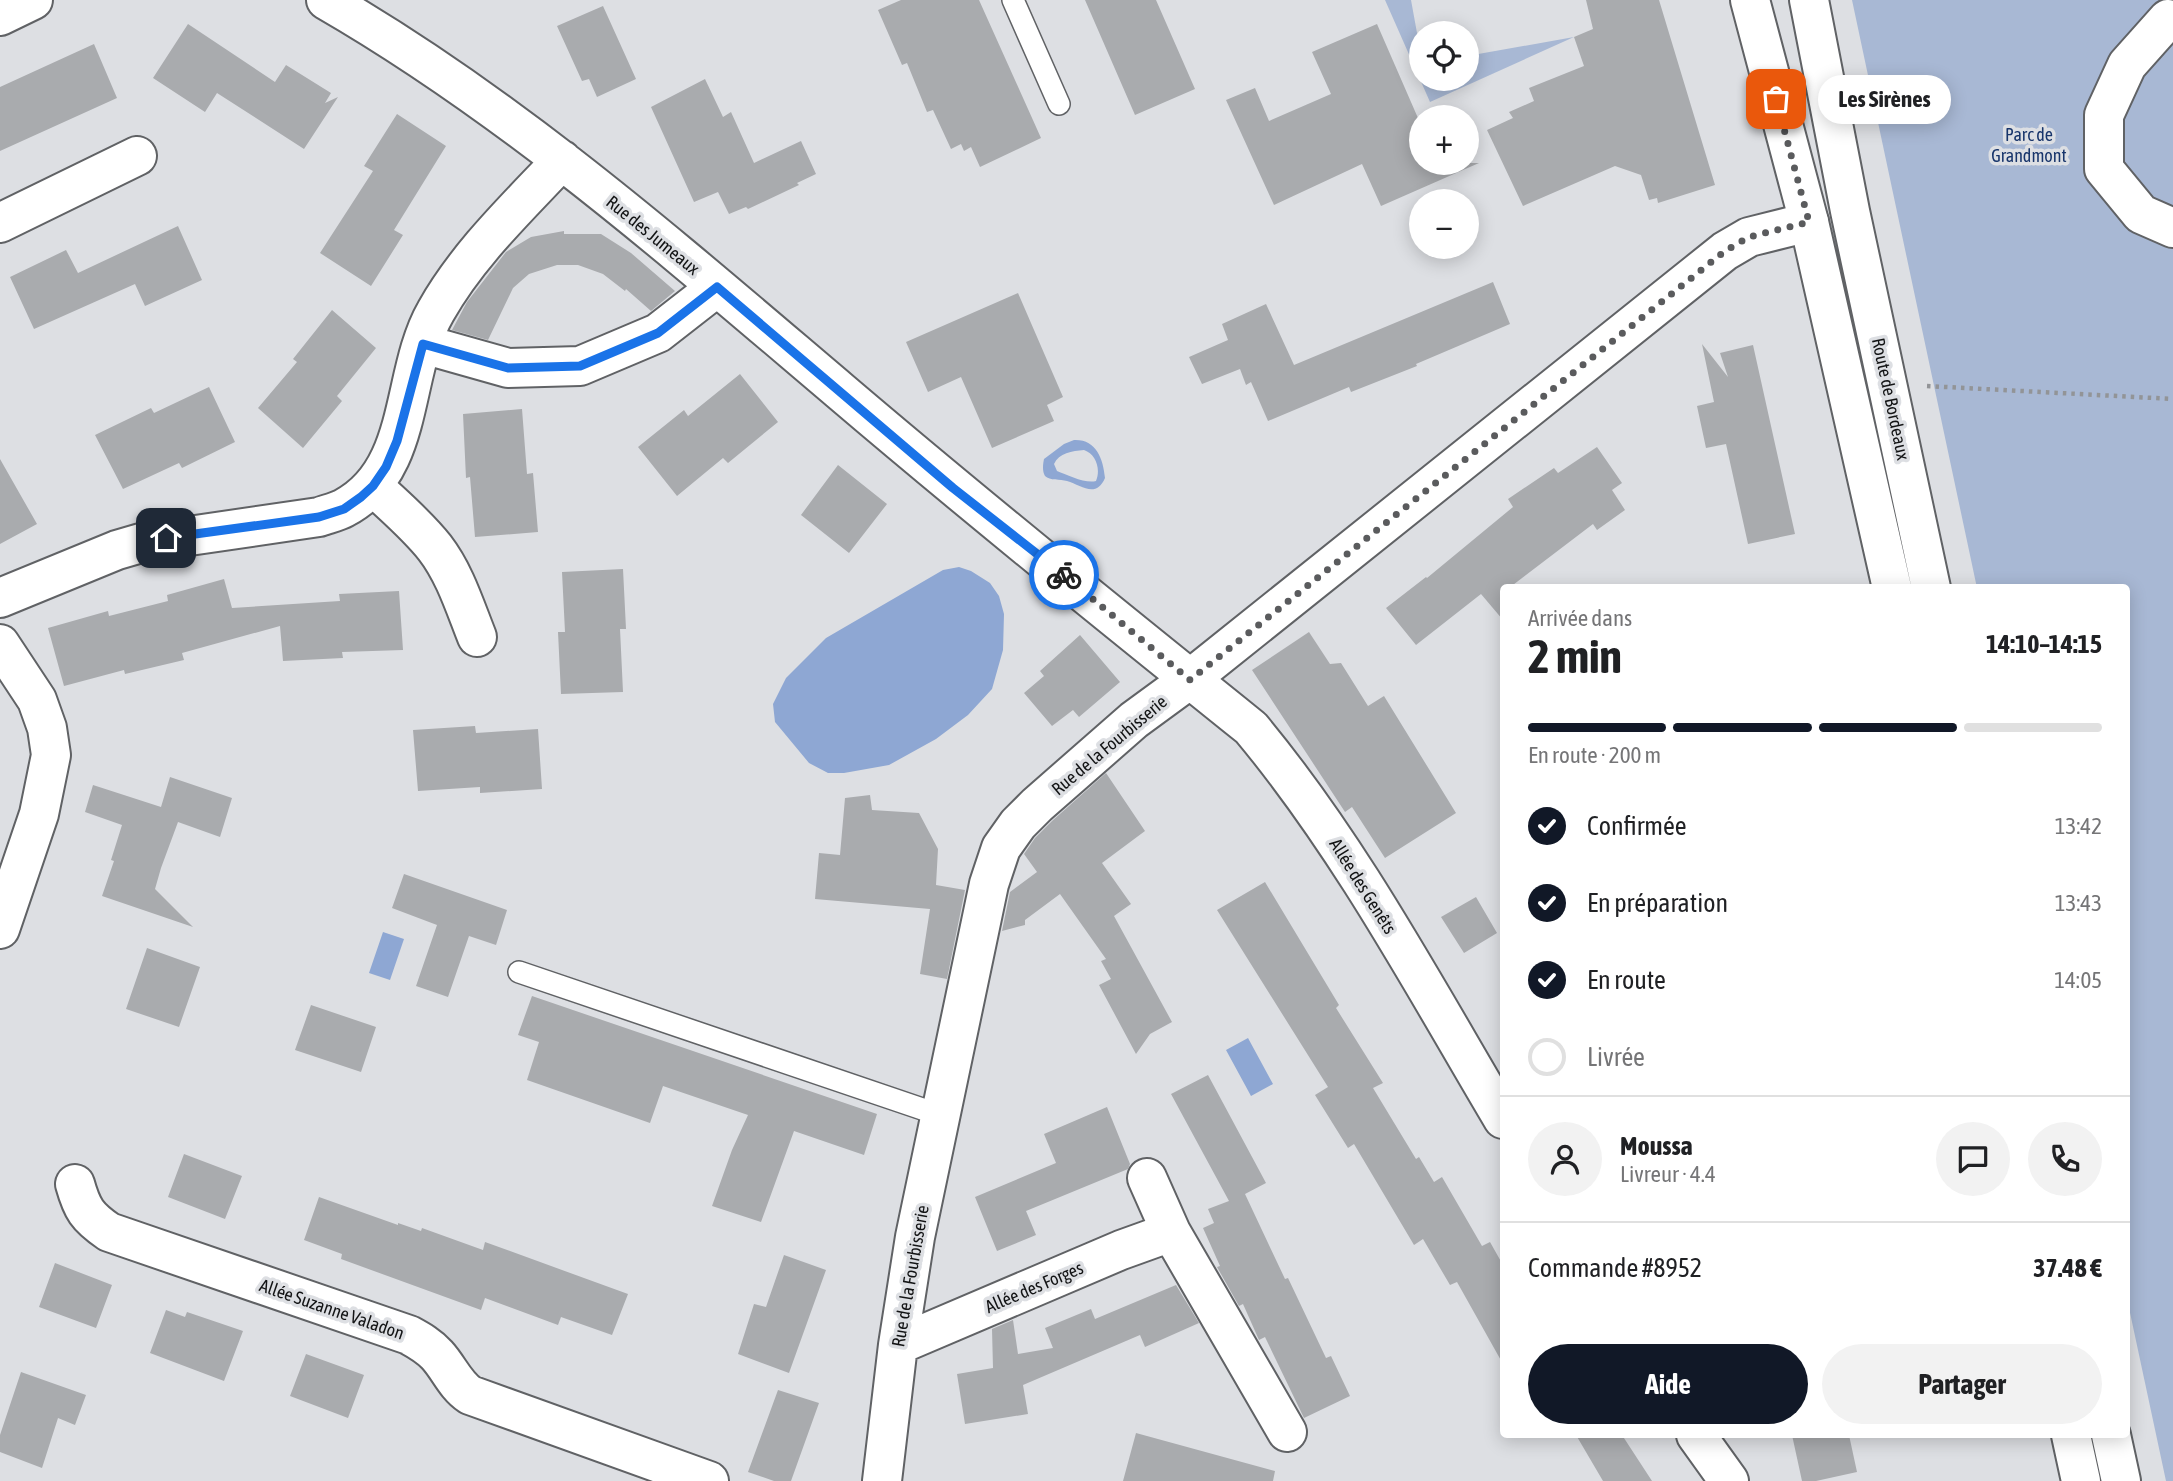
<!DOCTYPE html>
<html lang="fr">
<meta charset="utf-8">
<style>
body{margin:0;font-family:"Asap Condensed",sans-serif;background:#f2f2f2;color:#202124;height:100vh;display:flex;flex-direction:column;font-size:26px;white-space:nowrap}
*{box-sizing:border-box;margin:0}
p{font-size:23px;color:#757577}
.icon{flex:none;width:38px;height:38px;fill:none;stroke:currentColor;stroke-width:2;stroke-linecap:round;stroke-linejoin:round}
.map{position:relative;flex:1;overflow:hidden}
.details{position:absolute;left:1500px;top:584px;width:630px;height:854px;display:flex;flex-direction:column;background:#fff;border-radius:7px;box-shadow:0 4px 18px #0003}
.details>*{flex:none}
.controls{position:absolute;left:1409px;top:21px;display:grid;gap:14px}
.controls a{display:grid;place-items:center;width:70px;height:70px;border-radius:50%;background:#fff;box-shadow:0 4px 18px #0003;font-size:35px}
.pin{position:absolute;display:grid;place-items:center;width:60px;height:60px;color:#fff;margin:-30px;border-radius:14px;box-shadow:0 4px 10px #0006}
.courier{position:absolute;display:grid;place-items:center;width:70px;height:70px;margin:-35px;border:5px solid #1a73e8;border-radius:50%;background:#fff;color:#222;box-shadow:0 2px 9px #0007}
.bubble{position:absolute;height:49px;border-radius:24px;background:#fff;box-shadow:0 4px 18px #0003;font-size:23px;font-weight:700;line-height:49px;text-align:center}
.overview em{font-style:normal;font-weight:700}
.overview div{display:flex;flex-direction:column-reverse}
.overview{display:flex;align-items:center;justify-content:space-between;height:119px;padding:0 28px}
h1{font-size:46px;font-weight:700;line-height:52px}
.bar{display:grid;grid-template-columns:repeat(4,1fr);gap:10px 7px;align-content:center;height:84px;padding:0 28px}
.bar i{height:9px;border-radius:5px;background:#e0e0e0}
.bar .selected{background:#111827}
.bar p{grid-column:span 4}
.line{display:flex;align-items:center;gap:18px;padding:0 28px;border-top:2px solid #e0e0e0}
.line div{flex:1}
.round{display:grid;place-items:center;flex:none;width:74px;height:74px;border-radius:37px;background:#f2f2f2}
ol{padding:0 28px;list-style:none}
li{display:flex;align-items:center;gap:21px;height:77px}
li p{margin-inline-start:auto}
li .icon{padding:7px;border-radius:50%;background:#111827;color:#fff;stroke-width:4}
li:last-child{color:#757577}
li i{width:38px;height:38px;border:4px solid #e0e0e0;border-radius:50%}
.primary-button{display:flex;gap:14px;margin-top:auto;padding:14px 28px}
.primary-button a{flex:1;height:80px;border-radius:42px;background:#111827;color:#fff;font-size:28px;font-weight:700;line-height:80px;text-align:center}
.primary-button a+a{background:#f2f2f2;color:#202124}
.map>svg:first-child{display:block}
</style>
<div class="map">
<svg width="2173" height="1481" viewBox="0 0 2173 1481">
<rect width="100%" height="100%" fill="#dddfe3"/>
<path fill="#a8b8d4" d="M1385,0H1411L1421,55V79H1466L1467,56L1574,37L1430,102Z
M1852,0H2173V1481H2166L2126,1294V588H1977Z"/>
<path fill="#8ea7d3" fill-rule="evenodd" d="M1074,440C1096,439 1103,458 1105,478C1096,499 1081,485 1067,481C1060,479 1050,481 1045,476C1042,471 1043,464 1044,459L1064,444ZM1084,450C1096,454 1101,469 1096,481C1086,484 1067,475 1057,471L1054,464C1059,453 1072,451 1084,450Z
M959,567L971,571L990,583L999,596L1004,614L1003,650L992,689L968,715L936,739L889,765L844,773H828L809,763L775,722L773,704L786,678L826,638L943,570Z
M383,932L404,939L390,980L369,973Z
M1248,1038L1273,1084L1251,1096L1226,1050Z"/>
<path fill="#a9abae" d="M901,0H979L1041,138L980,167L971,147L964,151L961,144L951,149L933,110L927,112L907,63L902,65L878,10Z
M1085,0H1156L1195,89L1135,115Z
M1586,0H1659L1715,185L1658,203L1657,198L1649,200L1641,175L1615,166L1523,206L1487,130L1513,118L1509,112L1534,101L1529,88L1584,66L1574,37L1593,29Z
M603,6L636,79L597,97L589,79L582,81L557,26Z
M188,24L275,82L286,65L331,93L325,103L338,97L304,149L217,93L205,112L153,78Z
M1377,24L1421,125V163H1479L1381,206L1362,164L1274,205L1226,100L1255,88L1269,121L1331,94L1312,52Z
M94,44L117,98L0,151V87Z
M705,79L723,117L731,112L754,163L801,141L816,174L797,183L799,185L748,209L746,207L729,214L718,192L694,202L651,107Z
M397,114L446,146L394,230L403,235L371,286L320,253L373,171L364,166Z
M178,226L202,280L145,306L135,284L34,329L10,277L66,250L78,273Z
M564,231V234H601L631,253L675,291L651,311L626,289L625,291L603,274L578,265H557L529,274L513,288L488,340L452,330L467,302L506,252L531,237Z
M1493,282L1510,324L1416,364L1417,366L1351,392L1349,387L1268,421L1251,382L1246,385L1240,369L1202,384L1189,357L1228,340L1222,324L1266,304L1294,365Z
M1018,293L1063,397L1047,405L1054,421L992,448L961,377L928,392L906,342Z
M332,310L376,348L337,396L342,401L303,448L258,408L297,362L293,359Z
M1702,344L1728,377L1720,353L1753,345L1795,534L1748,544L1726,444L1706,448L1697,406L1714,402Z
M740,374L778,422L728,463L723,458L677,496L638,447L684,410L688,416Z
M209,387L235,442L182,468L179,463L123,489L95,435L151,408L154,413Z
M522,409L527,474L533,473L538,532L475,537L470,477L466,478L463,414Z
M1597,447L1622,483L1612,490L1625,510L1597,530L1593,524L1509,588H1503V620L1481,594L1416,645L1386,608L1426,577L1427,578L1513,507L1508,499L1554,468L1558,473Z
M0,459L37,524L0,544Z
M838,465L887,504L849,553L801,515Z
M623,569L626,629H620L623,692L561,694L558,632H565L562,572Z
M224,579L232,608L340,601L339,594L399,591L403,650L342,652L343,658L283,661L280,626L182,653L184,660L125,674L124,670L64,686L48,628L108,611L109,616L168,601L167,595Z
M1309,632L1330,664L1341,663L1368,706L1384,696L1456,813L1385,858L1352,807L1345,812L1252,670Z
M1080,635L1120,682L1079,717L1073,710L1052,726L1024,693L1044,676L1040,671Z
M475,726L476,733L538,729L542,789L480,793V787L418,791L413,730Z
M1106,773L1145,831L1102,863L1131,904L1114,916L1172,1022L1150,1034L1136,1054L1099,985L1111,979L1101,961L1106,959L1060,894L1025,920V925L1002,931L1010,892L1037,872L1024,854L1035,838L1052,821Z
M170,777L232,798L220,837L178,822L161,868L155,889L193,927L102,896L114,861L111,860L122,825L85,812L93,785L161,807Z
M870,795L872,810L919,813L938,849L936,885L965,890L947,979L920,974L930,909L815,899L819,853L840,855L845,798Z
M404,874L507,910L496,945L469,936L448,997L416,986L437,925L392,908Z
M1265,882L1339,1005L1336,1008L1383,1083L1373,1088L1416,1159L1419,1157L1434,1182L1442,1177L1482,1246L1490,1242L1503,1265V1364L1457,1282L1450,1285L1423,1239L1414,1245L1354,1144L1348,1148L1315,1095L1328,1087L1217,910Z
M1476,897L1497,933L1464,953L1441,917Z
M147,948L200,967L179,1027L126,1009Z
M532,996L877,1114L864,1155L794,1131L761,1222L712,1206L732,1150L748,1115L663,1086L650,1123L527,1080L539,1042L518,1035Z
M311,1005L376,1027L361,1072L295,1050Z
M1208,1075L1266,1183L1245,1194L1285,1279L1288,1278L1326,1358L1331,1356L1350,1396L1304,1418L1265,1337L1259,1340L1243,1304L1239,1306L1217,1267L1220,1266L1203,1228L1214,1223L1208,1209L1229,1201L1171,1094Z
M1107,1107L1130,1164L1128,1169L1026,1211L1036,1235L997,1251L975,1197L1056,1163L1044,1134Z
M184,1154L242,1176L225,1219L168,1197Z
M319,1197L398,1225V1223L421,1231L422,1228L483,1250L485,1242L628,1294L612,1335L561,1317L558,1325L485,1298L481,1310L341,1259L342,1254L304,1240Z
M784,1255L826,1270L789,1373L738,1354L754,1304L766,1307Z
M55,1263L112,1285L96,1328L39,1307Z
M1176,1285L1199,1323L1145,1347L1140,1335L1023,1385L1028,1414L965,1424L957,1374L993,1368L992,1329L1013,1320L1018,1354L1053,1348L1045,1328L1091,1309L1095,1319Z
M166,1310L185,1317L187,1312L243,1331L224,1381L150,1353Z
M306,1354L364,1375L348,1418L290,1396Z
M21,1372L86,1395L75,1425L58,1418L42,1468L0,1452V1435Z
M778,1390L819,1403L791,1481H774L748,1472Z
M1136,1433L1275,1471L1273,1481H1123Z
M1576,1435H1622L1652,1481H1603Z
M1792,1435H1849L1857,1472L1816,1481H1802Z"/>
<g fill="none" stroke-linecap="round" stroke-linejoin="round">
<defs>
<path id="service" d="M1013,0L1059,104
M519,972L940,1115"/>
<path id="minor" d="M326,0C513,108 675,251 839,390C974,505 1113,617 1251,728C1350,847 1424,986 1503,1119
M2168,19L2127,65L2104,115V169L2141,214L2173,228
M0,223L137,156
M423,344L508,368L580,366L658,333L717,287
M373,486C394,506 417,525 435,548C455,574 465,607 477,637
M0,598L117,550L141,543L319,517C327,514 337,512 344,508C416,470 400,373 436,311C468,254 518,207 562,160
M0,644L37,700L47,728L51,755L39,814L0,929
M1147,1178L1171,1232
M75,1184C82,1209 87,1217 109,1232L409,1335C420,1341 429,1346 437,1355C449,1368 455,1385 470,1395L709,1481
M898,1345L1121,1250L1171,1232L1287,1432
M1696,1435L1729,1481
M882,1481L898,1345L915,1237L989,884L1001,848L1018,824L1037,805L1134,720L1190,679L1725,251L1749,237L1809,222"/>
<path id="primary" d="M1750,0L1809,222L1892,588
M1809,0L1850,211L1931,588
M0,16L33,0
M2071,1435L2081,1481
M2111,1435L2121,1481"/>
</defs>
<use href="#service" stroke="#606265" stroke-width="24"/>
<use href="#minor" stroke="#606265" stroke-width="42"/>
<use href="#primary" stroke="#606265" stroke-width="42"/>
<path stroke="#929497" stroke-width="4.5" stroke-dasharray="3.5 5" stroke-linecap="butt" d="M1927,386L2173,399"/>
<use href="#service" stroke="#fff" stroke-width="21"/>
<use href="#minor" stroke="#fff" stroke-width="38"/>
<use href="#primary" stroke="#fff" stroke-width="38"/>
</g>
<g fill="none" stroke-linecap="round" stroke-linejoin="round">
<path stroke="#5a5b5d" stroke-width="7" stroke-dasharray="0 12.6" d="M1064,575L1190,680L1725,251L1749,237L1809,222L1776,99"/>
<path stroke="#1a73e8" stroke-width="9" d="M166,538L319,517L344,509L361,497L373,486L386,467L397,441L423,344L508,368L580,366L658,333L717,287L953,488L1064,575"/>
</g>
<g text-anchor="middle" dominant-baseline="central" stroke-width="7" stroke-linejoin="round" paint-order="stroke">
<g font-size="18" fill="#18356b" stroke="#dddfe3">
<text x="2029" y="134">Parc de<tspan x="2029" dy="21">Grandmont</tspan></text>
</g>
<g font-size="18" fill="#131415" stroke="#dddfe3">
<text transform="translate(653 235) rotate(39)">Rue des Jumeaux</text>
<text transform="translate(1891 399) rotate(78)">Route de Bordeaux</text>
<text transform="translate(1109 745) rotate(-40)">Rue de la Fourbisserie</text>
<text transform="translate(1363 886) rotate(58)">Allée des Genêts</text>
<text transform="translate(910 1276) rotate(-80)">Rue de la Fourbisserie</text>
<text transform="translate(1034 1287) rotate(-23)">Allée des Forges</text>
<text transform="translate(332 1309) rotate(19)">Allée Suzanne Valadon</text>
</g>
</g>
</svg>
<div class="controls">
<a><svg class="icon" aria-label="locate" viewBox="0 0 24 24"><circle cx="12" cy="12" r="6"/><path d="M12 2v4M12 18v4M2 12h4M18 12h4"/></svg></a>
<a>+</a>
<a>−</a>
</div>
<div class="pin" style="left:1776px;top:99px;background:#ea580c"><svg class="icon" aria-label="bag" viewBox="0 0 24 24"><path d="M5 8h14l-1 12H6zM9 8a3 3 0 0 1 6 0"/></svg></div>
<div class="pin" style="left:166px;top:538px;background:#1f2937"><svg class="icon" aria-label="home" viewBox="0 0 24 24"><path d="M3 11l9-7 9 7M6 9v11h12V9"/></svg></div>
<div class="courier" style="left:1064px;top:575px"><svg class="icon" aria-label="bike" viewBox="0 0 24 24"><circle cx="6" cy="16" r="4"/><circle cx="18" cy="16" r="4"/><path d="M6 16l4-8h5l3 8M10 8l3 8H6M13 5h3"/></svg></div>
<div class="bubble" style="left:1818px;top:75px;width:133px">Les Sirènes</div>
<section class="details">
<div class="overview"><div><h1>2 min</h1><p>Arrivée dans</p></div><em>14:10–14:15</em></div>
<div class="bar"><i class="selected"></i><i class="selected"></i><i class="selected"></i><i></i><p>En route · 200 m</p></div>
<ol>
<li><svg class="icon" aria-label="check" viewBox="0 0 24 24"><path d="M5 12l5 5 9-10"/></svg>Confirmée<p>13:42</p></li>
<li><svg class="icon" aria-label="check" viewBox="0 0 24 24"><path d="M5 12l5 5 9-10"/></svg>En préparation<p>13:43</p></li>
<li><svg class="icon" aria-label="check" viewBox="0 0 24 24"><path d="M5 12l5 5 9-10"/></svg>En route<p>14:05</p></li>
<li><i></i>Livrée</li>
</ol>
<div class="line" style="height:126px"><a class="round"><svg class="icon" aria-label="person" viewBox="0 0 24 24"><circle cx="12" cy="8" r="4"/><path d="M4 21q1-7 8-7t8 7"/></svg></a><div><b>Moussa</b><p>Livreur · 4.4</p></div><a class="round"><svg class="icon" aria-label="chat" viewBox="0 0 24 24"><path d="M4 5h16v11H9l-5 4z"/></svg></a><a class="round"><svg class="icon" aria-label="phone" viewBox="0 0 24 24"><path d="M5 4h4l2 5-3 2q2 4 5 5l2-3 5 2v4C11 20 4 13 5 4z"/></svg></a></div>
<div class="line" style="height:91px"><div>Commande #8952</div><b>37.48 €</b></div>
<div class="primary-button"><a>Aide</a><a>Partager</a></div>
</section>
</div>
